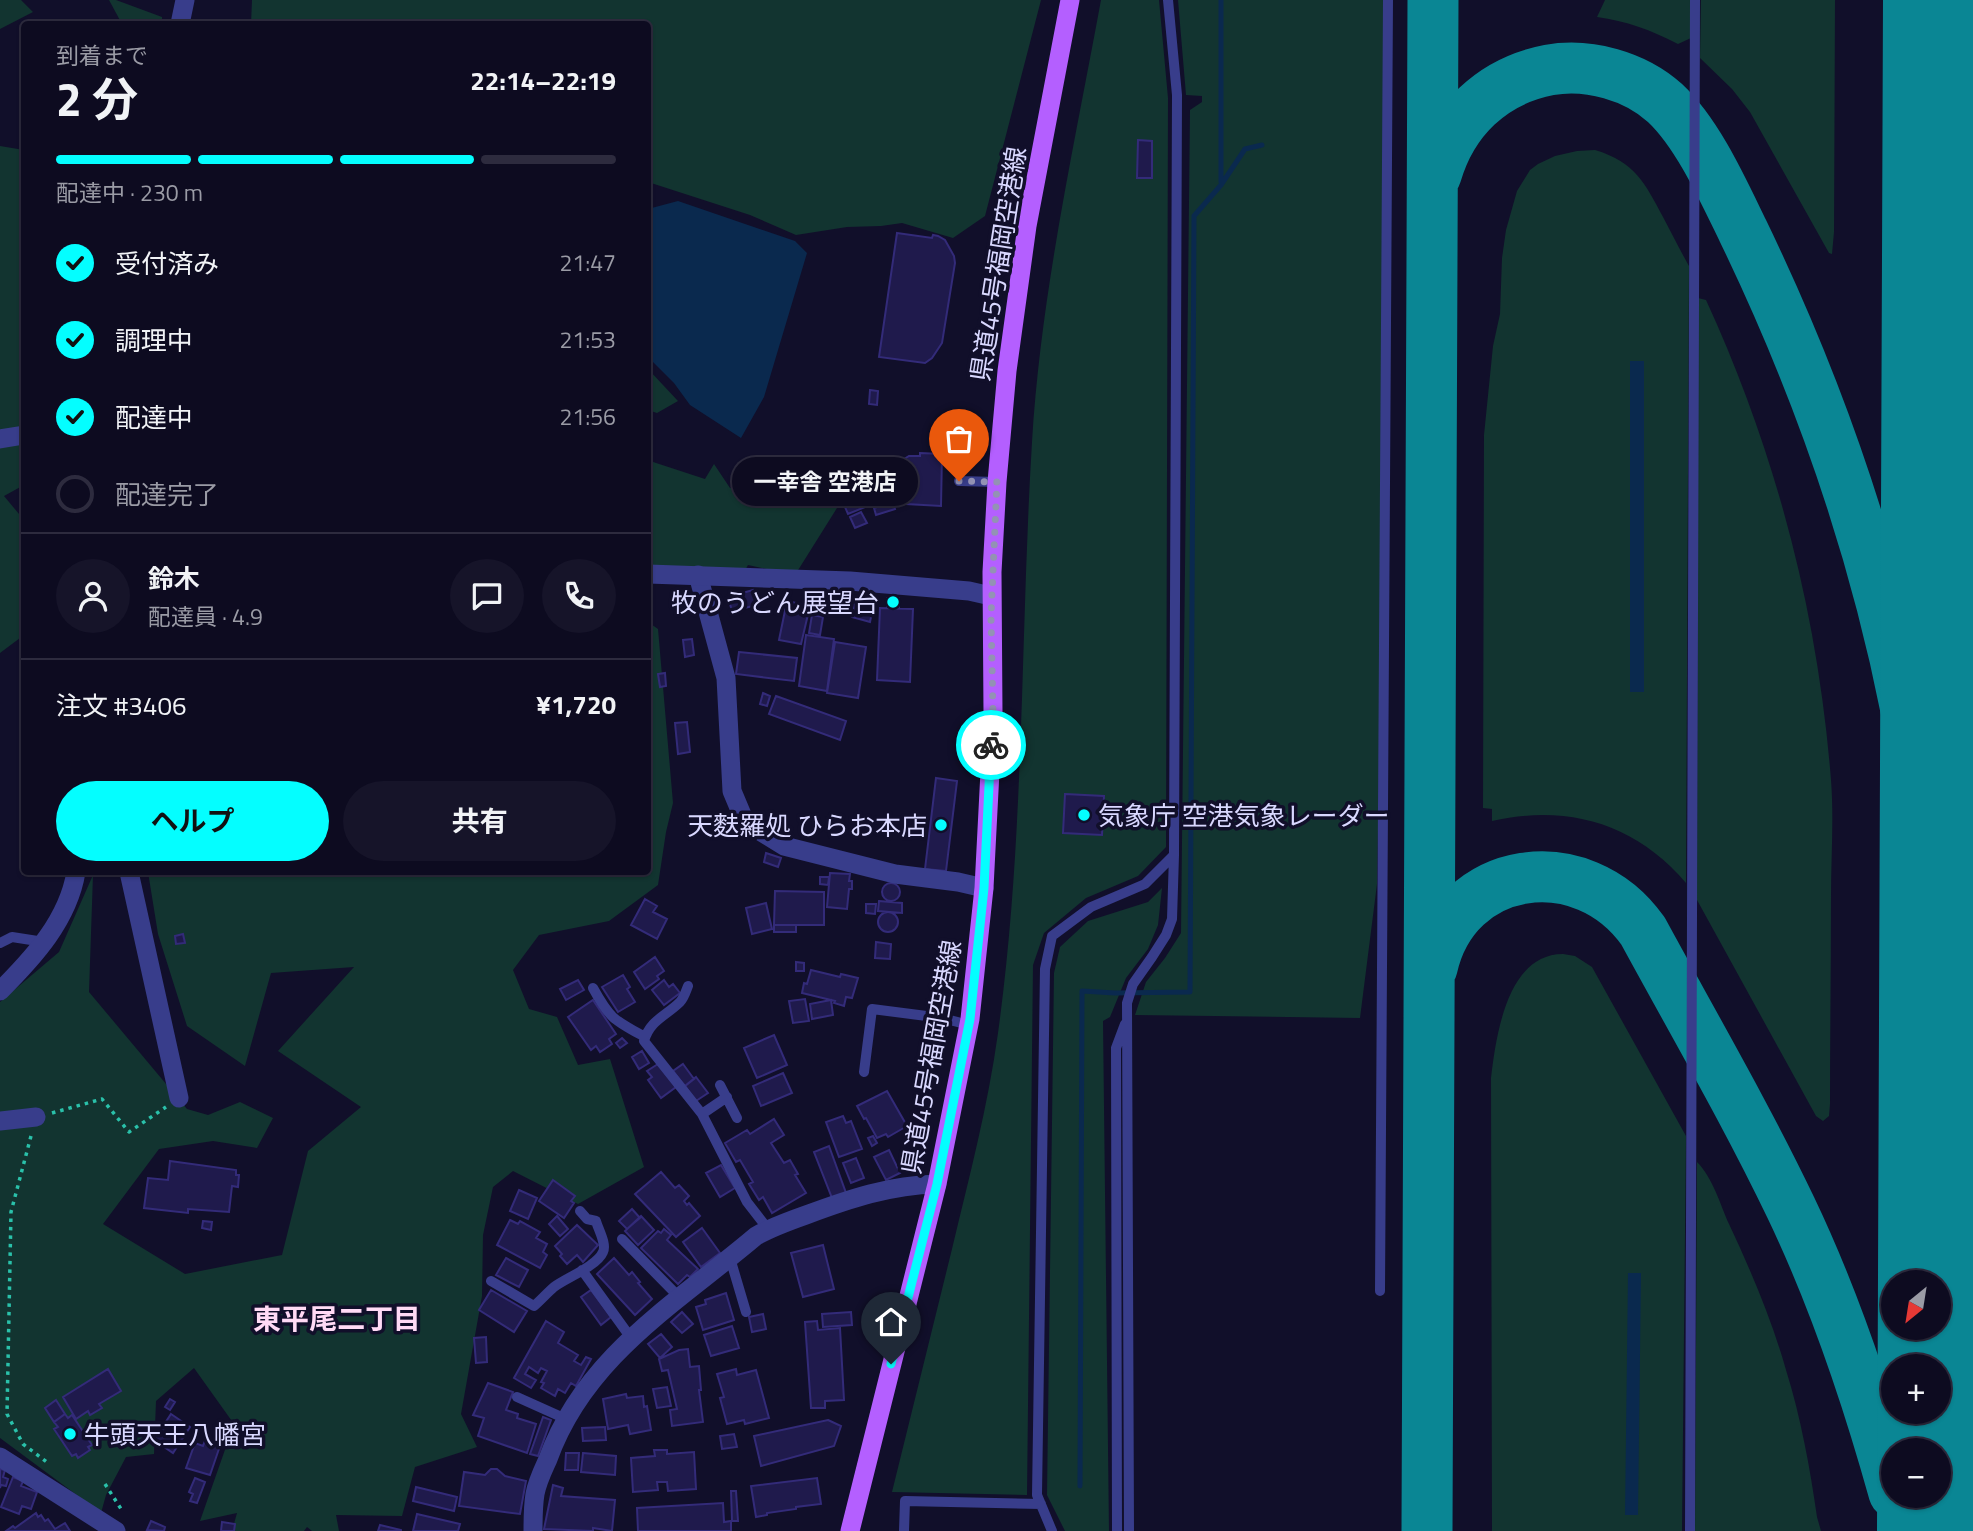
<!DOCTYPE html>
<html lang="ja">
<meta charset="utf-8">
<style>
body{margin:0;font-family:"Titillium Web","Noto Sans JP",sans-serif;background:#161429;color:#f1f3f6;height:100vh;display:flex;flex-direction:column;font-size:26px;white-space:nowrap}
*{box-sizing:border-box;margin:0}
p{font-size:23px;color:#9a9ba5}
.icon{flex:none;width:38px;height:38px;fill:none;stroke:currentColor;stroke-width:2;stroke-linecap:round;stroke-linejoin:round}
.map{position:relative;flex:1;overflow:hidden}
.side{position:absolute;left:21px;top:21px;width:630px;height:854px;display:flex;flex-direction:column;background:#0d0b20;border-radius:7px;box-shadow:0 2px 5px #0004,0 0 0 2px #2d2b3e}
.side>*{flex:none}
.needle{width:46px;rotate:210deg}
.controls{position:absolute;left:1881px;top:1270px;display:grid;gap:14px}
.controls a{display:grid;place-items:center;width:70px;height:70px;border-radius:50%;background:#0d0b20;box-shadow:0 2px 5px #0004,0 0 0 2px #2d2b3e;font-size:35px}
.pin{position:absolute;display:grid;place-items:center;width:60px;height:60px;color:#fff;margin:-72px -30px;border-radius:50% 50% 50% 0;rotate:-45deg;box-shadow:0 0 7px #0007}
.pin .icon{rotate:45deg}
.courier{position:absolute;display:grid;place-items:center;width:70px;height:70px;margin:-35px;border:5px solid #04feff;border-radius:50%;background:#fff;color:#222;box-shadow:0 2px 9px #0007}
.bubble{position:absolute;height:49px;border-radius:24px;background:#0d0b20;box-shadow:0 2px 5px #0004,0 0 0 2px #2d2b3e;font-size:23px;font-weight:700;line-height:49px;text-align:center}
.headline em{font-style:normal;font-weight:700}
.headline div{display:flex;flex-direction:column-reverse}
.headline{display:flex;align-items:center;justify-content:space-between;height:119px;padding:0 35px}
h1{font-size:46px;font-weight:700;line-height:52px}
.bar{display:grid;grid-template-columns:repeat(4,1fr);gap:10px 7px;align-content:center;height:84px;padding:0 35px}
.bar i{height:9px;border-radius:5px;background:#2d2b3e}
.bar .selected{background:#04feff}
.bar p{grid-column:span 4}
.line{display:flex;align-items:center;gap:18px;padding:0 35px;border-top:2px solid #2d2b3e}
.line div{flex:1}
.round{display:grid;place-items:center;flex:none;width:74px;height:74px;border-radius:37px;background:#161429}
ol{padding:0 35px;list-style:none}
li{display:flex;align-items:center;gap:21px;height:77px}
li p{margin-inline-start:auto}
li .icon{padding:7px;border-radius:50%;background:#04feff;color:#111;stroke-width:4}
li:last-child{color:#9a9ba5}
li i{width:38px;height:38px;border:4px solid #2d2b3e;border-radius:50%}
.primary-button{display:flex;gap:14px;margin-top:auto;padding:14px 35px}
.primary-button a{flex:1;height:80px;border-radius:42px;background:#04feff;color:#111;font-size:28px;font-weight:700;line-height:80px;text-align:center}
.primary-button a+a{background:#161429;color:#f1f3f6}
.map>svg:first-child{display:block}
</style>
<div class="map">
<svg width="1973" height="1531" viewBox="0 0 1973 1531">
<rect width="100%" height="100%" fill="#110f2a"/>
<path fill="#123430" d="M0,0H21L33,12L0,29Z
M109,0H116L162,17V24H122Z
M252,0H1041L985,216L953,238L902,223L881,226L847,227L796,235L750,215L648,182V24H251Z
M1101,0H1159L1168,98L1166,847L1138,876L1086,898L1044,933L1033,965L1027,1495L892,1492C912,1411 932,1330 952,1249C969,1178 988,1106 998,1033C1025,838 1020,639 1032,442C1041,293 1074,147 1101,0Z
M1178,0H1385L1384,508L1377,884L1360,1018L1135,1015L1146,982L1165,958L1181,933L1190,110L1202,102V96L1186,95Z
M1605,0H1691V38L1678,44C1651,30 1626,21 1597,17Z
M1701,0H1835L1834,232L1832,254L1829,253L1750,112L1732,89L1700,58Z
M0,146L24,150V485L4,496L24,520V635L0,653Z
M1595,150C1635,162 1645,183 1663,217C1672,234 1680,250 1689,266L1686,883C1635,823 1567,804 1492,821V809L1483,808L1484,435L1493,346L1500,314L1502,258L1506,230L1517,191L1530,170L1538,164L1555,156L1577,151Z
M1698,298L1706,300C1776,452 1818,614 1831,780C1834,819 1831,858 1831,897C1831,966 1830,1035 1830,1104L1829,1116L1823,1121L1816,1116L1697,900Z
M648,369L678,401L657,413L648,410Z
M650,461L705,479L714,464L730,488L813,470L837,508L795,575L748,565L738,583L648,577V483Z
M648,622L658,629L673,803L666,832L658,885L609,921L539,935L513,970L529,1009L557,1017L578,1065L610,1059L644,1167L578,1204L513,1171L493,1187L483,1235L482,1296L461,1414L477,1447L415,1467L402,1516L336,1515L339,1531H312L307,1527L304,1531H232L237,1513L200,1521L234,1424L194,1368L156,1401L154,1454L126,1457L106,1495L101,1513L0,1438V1002L59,952L93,875L89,992L187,1109L208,1115L240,1102L273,1118L257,1148L213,1141L159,1149L103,1224L185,1274L282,1255L308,1151L361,1107L278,1051L354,967L271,973L245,1066L187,1026L158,934L148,872H648Z
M1162,888L1158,925L1148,949L1126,978L1110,1017L1103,1021L1109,1531H1065L1047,1495L1054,973L1060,947L1088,921L1148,902Z
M1563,954L1575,956L1592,967L1686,1136L1682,1531H1492L1491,1078C1496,1036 1507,954 1563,954Z
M1697,1162C1713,1178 1720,1204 1729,1224C1751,1271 1772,1320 1786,1370C1801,1418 1810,1468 1817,1517L1821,1531H1695Z"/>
<path fill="#0a294e" d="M678,201L795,241L807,253L764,397L741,438L690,405L674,383L648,357V209Z
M1630,361H1644V692H1630Z
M1628,1273H1641L1638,1515H1625Z"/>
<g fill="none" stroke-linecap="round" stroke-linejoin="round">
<path stroke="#0a294e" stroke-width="5" d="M1221,182V0
M1080,1486L1082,991L1115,993L1190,992L1194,216L1221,185L1245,149L1262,145"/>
<path stroke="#0a8694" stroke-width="51" d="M1436,175C1452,120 1492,81 1549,70C1589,63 1635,76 1665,103C1698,134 1723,190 1743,231C1817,384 1873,544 1906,710C1926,809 1936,908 1942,1009
M1944,644L1956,525L1973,429
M1432,968C1455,863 1583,846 1643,931C1693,1023 1746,1114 1791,1208C1835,1300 1867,1396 1894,1493
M1941,1457L1953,1336L1973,1222
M1427,1531L1433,0"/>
<path stroke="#0a8694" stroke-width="126" d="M1940,1531L1946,0"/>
</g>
<path fill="#1f1a4c" stroke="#332b79" stroke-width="2" d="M1138,140L1152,141V178H1137Z
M897,233L932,238L933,235L938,236L945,240L954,256L955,263L942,343L932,358L925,363L879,357Z
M870,390L878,391L877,405L869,404Z
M920,453L942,454L941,506L906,504L893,466L909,456H920Z
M885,484L886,489L870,494L869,489Z
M864,491L870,505L848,514L842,500Z
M889,491L892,498L875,504L873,497Z
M893,502L895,509L876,515L874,508Z
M861,512L867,523L855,528L850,517Z
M753,590L757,605L732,611L728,597Z
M856,598L874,603L870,622L852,617Z
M887,598H899V608L887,607Z
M787,601L810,606L801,644L779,640Z
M880,608L913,609L910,682L877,680Z
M812,615L823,617L820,635L809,633Z
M806,635L834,639L827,691L799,686Z
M692,639L694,655L685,657L683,640Z
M835,642L866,647L858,698L827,693Z
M739,652L797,658L794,681L736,674Z
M665,673L666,686L660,687L658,674Z
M763,693L770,696L767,706L760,704Z
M776,696L846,721L840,740L769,714Z
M687,722L690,752L678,754L675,723Z
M936,778L957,781L946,871L925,869Z
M1065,794L1104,796L1102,835L1063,833Z
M766,853L781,858L778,867L764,862Z
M830,873L850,874L849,881H852V889H849L847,909L827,907Z
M820,877H829L828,885L820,884Z
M882 892a9 9 0 1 1 18 0a9 9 0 1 1-18 0Z
M775,891L824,892V925H774Z
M645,899L657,906L653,912L667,919L657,939L631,925Z
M879,901L902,903V913L878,911Z
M766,903L772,929L752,934L746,908Z
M866,904H876L875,914L866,913Z
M878 922a10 10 0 1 1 20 0a10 10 0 1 1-20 0Z
M774,925H796V932H774Z
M183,934L185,943L176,944L175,936Z
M876,942L891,944L890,959L875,958Z
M655,957L664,971L657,976L659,979L645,989L634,972Z
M796,962L804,963V971H796Z
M811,970L840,977L841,974L858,978L852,998L846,997L844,1006L834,1003L835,1001L802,993L804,983L807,984Z
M623,975L630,987L627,989L635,1002L618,1012L602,987Z
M578,980L584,990L566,1000L560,989Z
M664,980L669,987L673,984L680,993L664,1005L652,990Z
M805,999L809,1021L793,1023L789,1001Z
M593,1000L616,1034L609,1039L612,1044L600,1052L596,1046L591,1050L568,1017Z
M831,1000L833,1015L812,1019L810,1004Z
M774,1035L787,1065L757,1078L744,1048Z
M622,1038L627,1043L620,1048L616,1043Z
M642,1051L649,1063L639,1069L632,1057Z
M658,1064L676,1087L661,1098L648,1080L652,1077L647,1071Z
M683,1064L694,1079L685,1086L673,1071Z
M783,1073L792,1093L761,1106L753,1086Z
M696,1077L708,1093L696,1101L685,1086Z
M887,1091L907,1126L888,1137L886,1134L877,1138L866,1118L864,1119L857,1106Z
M843,1116L846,1123L851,1121L862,1149L839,1157L826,1122Z
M774,1119L784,1135L771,1143L784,1163L790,1160L798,1174L795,1175L806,1193L772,1213L763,1197L759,1200L749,1184L753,1182L740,1160L736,1162L725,1143L747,1130L750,1134Z
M873,1136L877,1143L872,1146L868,1138Z
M829,1146L846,1193L832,1198L814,1152Z
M889,1150L900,1173L886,1180L874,1157Z
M856,1158L864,1178L851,1183L843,1163Z
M170,1161L236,1170V1175H239L238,1187L232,1186L229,1212L188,1209V1213L144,1208L148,1178L168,1180Z
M721,1165L735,1188L720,1197L706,1173Z
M661,1172L675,1188L679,1185L689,1196L684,1201L687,1205L689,1203L700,1216L676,1237L635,1194Z
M553,1180L575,1196L571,1201L574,1203L564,1218L539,1201Z
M519,1190L537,1198L528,1219L510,1211Z
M632,1209L640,1218L627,1229L619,1221Z
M557,1216L568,1229L560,1236L549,1224Z
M641,1216L654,1230L638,1245L625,1231Z
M510,1220L518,1224L520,1221L540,1232L536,1238L547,1244L543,1252L547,1255L540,1268L497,1245Z
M203,1221L212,1222L211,1230L202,1228Z
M577,1225L598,1245L583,1262L577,1255L567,1264L560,1256L562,1254L555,1246Z
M702,1228L720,1253L701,1267L683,1242Z
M664,1229L671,1235L667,1240L698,1269L690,1277L687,1275L678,1284L641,1248L658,1231L661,1233Z
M823,1245L834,1289L803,1297L791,1253Z
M506,1258L528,1270L519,1287L496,1275Z
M614,1258L629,1275L632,1272L640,1282L638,1283L652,1299L635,1315L597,1274Z
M491,1290L527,1311L514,1332L479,1310Z
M591,1290L611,1317L601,1325L581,1297Z
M726,1293L734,1320L703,1330L696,1307L706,1304L705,1300Z
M682,1312L693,1324L682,1333L671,1322Z
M851,1312L852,1325L823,1327L822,1314Z
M763,1314L766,1329L752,1332L749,1317Z
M546,1321L564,1332L558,1343L578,1355L574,1361L581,1365L586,1357L591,1359L576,1386L571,1383L565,1393L558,1389L555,1396L541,1388L544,1383L541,1382L547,1371L541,1368L538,1373L529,1367L525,1374L536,1380L531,1388L514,1378Z
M817,1321L818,1330L840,1328L844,1400L825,1401V1408H811L805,1322Z
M732,1326L739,1348L711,1356L704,1335Z
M661,1334L672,1347L660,1358L648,1344Z
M486,1337L487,1362L476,1363L474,1338Z
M688,1349L690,1367L699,1366L701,1390H699L703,1422L672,1426L670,1410L677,1409L668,1370L662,1371L659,1359L679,1350Z
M108,1369L121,1391L99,1404L102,1408L90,1415L88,1411L76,1419L63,1397Z
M736,1369L737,1375L756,1370L769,1418L745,1424L744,1420L727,1424L720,1398L724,1397L717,1374Z
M488,1383L513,1392L506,1410L518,1414L517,1418L536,1424L527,1453L478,1436L484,1418L473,1415Z
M667,1387L671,1406L657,1408L653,1389Z
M626,1394L627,1398L643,1396L644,1407L647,1406L651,1430L630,1434L628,1425L608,1429L603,1399Z
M170,1399L175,1402L170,1410L165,1407Z
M56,1400L65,1414L54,1422L45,1408Z
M65,1414L68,1418L72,1415L92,1445L88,1447L90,1450L78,1458L76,1454L72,1456L54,1429L58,1427L54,1422Z
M171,1414L190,1427L173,1453L154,1440Z
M543,1417L551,1420L538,1456L530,1454Z
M828,1420L841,1426L834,1446L761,1466L754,1436Z
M605,1427L606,1440L583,1441L582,1428Z
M734,1434L737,1447L722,1449L720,1436Z
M206,1438L221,1443L210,1475L186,1468L195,1443L203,1446Z
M654,1450H667V1454L694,1452L696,1489L668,1491L667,1482H657L658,1490L633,1492L631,1458L655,1456Z
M566,1453H579L578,1470H565Z
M583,1453L616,1456L615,1475L581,1472Z
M0,1469L5,1470L3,1477L8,1479L6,1486L1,1485L0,1488Z
M491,1469H497L505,1476L526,1481L520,1514L459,1506L464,1472L485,1475Z
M13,1477L23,1481L21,1486L37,1492L31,1509L22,1506L19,1514L1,1507Z
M195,1478L205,1482L197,1503L190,1501L193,1494L189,1492Z
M817,1478L821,1504L796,1507V1509L767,1513V1515L756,1517L751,1486Z
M553,1485L563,1488L561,1496L615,1500L612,1531L593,1528V1531L544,1529Z
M416,1487L457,1497L454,1511L413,1501Z
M731,1491H736L738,1521H732Z
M723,1503L724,1522L731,1521V1531H638L637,1508Z
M36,1513L38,1517L41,1515L45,1521L48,1519L55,1529L65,1523L70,1531H6L13,1526L15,1528Z
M417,1514L460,1524L458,1531H413Z
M151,1521L165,1527L164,1531L147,1530Z
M222,1522L235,1524L234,1531H221Z
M380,1525L401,1530V1531H378Z"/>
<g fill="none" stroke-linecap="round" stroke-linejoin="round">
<path stroke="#2ac1aa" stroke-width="3.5" stroke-dasharray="3.5 5" stroke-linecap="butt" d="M52,1113L102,1099L129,1132L166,1107
M31,1136L11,1212L7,1414L23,1444L48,1463
M105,1484L123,1512"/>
<path stroke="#383d8b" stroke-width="10" d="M959,481L997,482
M0,943L12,937L44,942
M688,986C686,991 684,998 680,1002C666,1016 650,1020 644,1041L702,1114L747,1202L768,1229
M593,988C610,1019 614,1020 645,1037
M864,1072L872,1009L942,1018L969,1025
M720,1085L737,1118
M702,1114L727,1097
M622,1239L678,1296
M730,1258L746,1312
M582,1270L631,1338
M491,1281L534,1306C541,1300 547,1293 554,1287C566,1278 597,1266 603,1252C607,1244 598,1229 596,1221L587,1219L580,1211
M1380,1291L1388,0
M517,1397L566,1419
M904,1531L905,1501L1041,1504
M1052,1531L1037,1495L1045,969L1052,936L1091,907L1145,884L1174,855L1177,95L1168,0
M1117,1531L1116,1048L1125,1024
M1129,1531L1127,1003L1133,984L1152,957L1166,935L1172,919L1174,855
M1690,1531L1695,0"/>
<path stroke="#383d8b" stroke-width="19" d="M0,439L24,435
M698,575L726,678L732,791L745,822L784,846L895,874L958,882L984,888
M129,872L179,1098
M0,1121L36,1117
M0,1457L116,1531
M533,1531C533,1519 533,1506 535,1494C537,1482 543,1470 548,1459C585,1356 677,1303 756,1236C772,1227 789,1221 806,1215C849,1199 890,1185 937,1184"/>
<path stroke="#383d8b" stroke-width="19" d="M180,24L185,0
M648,574L850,581L969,591L991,596
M0,991C34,957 68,920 76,872"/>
<path stroke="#b45fff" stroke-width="19" d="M850,1531L937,1184L970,1019L984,888L993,713L992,572L997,482L1007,371L1027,226L1070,0"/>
</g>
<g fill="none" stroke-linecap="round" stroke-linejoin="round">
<path stroke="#9392b4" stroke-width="7" stroke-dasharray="0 12.6" d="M959,481L997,482L991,616L993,713L991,745"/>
<path stroke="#04feff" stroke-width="9" d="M891,1364L937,1184L970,1019L984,888L991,745"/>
</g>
<g fill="#04feff" stroke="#110f2a" stroke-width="2.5">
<circle cx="893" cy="602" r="7"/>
<circle cx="1084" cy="815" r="7"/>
<circle cx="941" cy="825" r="7"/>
<circle cx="70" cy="1434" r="7"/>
</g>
<g text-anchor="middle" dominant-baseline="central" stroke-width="7" stroke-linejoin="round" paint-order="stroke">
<g font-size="26" fill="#d9d8ff" stroke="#110f2a">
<text transform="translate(998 264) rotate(-81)">県道45号福岡空港線</text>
<text transform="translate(931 1057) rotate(-80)">県道45号福岡空港線</text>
</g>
<g font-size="26" fill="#d9d8ff" stroke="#110f2a" text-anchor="end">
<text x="879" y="602">牧のうどん展望台</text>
<text x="1098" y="815" text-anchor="start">気象庁 空港気象レーダー</text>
<text x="927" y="825">天麩羅処 ひらお本店</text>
<text x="84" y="1434" text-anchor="start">牛頭天王八幡宮</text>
</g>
<g font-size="28" font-weight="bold" fill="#ffdaf5" stroke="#110f2a">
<text x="337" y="1318">東平尾二丁目</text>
</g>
</g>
</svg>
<div class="controls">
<a><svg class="needle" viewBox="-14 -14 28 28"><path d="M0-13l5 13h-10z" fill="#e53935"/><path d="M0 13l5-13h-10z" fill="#9a9ba5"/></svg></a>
<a>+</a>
<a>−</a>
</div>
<div class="pin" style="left:959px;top:481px;background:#ea580c"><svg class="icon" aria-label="bag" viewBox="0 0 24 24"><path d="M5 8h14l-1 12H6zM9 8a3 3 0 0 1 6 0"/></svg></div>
<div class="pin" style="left:891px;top:1364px;background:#1f2937"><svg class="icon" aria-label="home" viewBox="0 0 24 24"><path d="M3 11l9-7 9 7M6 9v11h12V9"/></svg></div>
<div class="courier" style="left:991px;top:745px"><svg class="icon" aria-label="bike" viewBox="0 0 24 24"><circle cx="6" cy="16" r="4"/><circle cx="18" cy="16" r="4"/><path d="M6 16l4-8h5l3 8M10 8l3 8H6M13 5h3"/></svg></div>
<div class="bubble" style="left:732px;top:457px;width:186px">一幸舎 空港店</div>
<section class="side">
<div class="headline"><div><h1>2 分</h1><p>到着まで</p></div><em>22:14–22:19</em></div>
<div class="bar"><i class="selected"></i><i class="selected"></i><i class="selected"></i><i></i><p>配達中 · 230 m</p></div>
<ol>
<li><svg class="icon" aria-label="check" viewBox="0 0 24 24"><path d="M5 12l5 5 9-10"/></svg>受付済み<p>21:47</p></li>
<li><svg class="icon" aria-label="check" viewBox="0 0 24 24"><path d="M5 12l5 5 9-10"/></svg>調理中<p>21:53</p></li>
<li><svg class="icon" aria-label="check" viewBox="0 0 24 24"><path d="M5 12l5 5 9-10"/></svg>配達中<p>21:56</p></li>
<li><i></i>配達完了</li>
</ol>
<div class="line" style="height:126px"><a class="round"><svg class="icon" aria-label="person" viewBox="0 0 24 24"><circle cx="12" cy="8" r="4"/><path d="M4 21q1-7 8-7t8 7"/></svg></a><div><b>鈴木</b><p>配達員 · 4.9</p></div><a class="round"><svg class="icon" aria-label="chat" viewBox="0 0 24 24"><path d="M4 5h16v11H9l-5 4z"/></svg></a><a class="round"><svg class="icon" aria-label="phone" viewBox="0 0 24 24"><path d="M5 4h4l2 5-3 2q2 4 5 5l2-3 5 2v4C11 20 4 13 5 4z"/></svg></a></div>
<div class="line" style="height:91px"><div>注文 #3406</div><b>¥1,720</b></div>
<div class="primary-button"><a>ヘルプ</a><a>共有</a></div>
</section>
</div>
